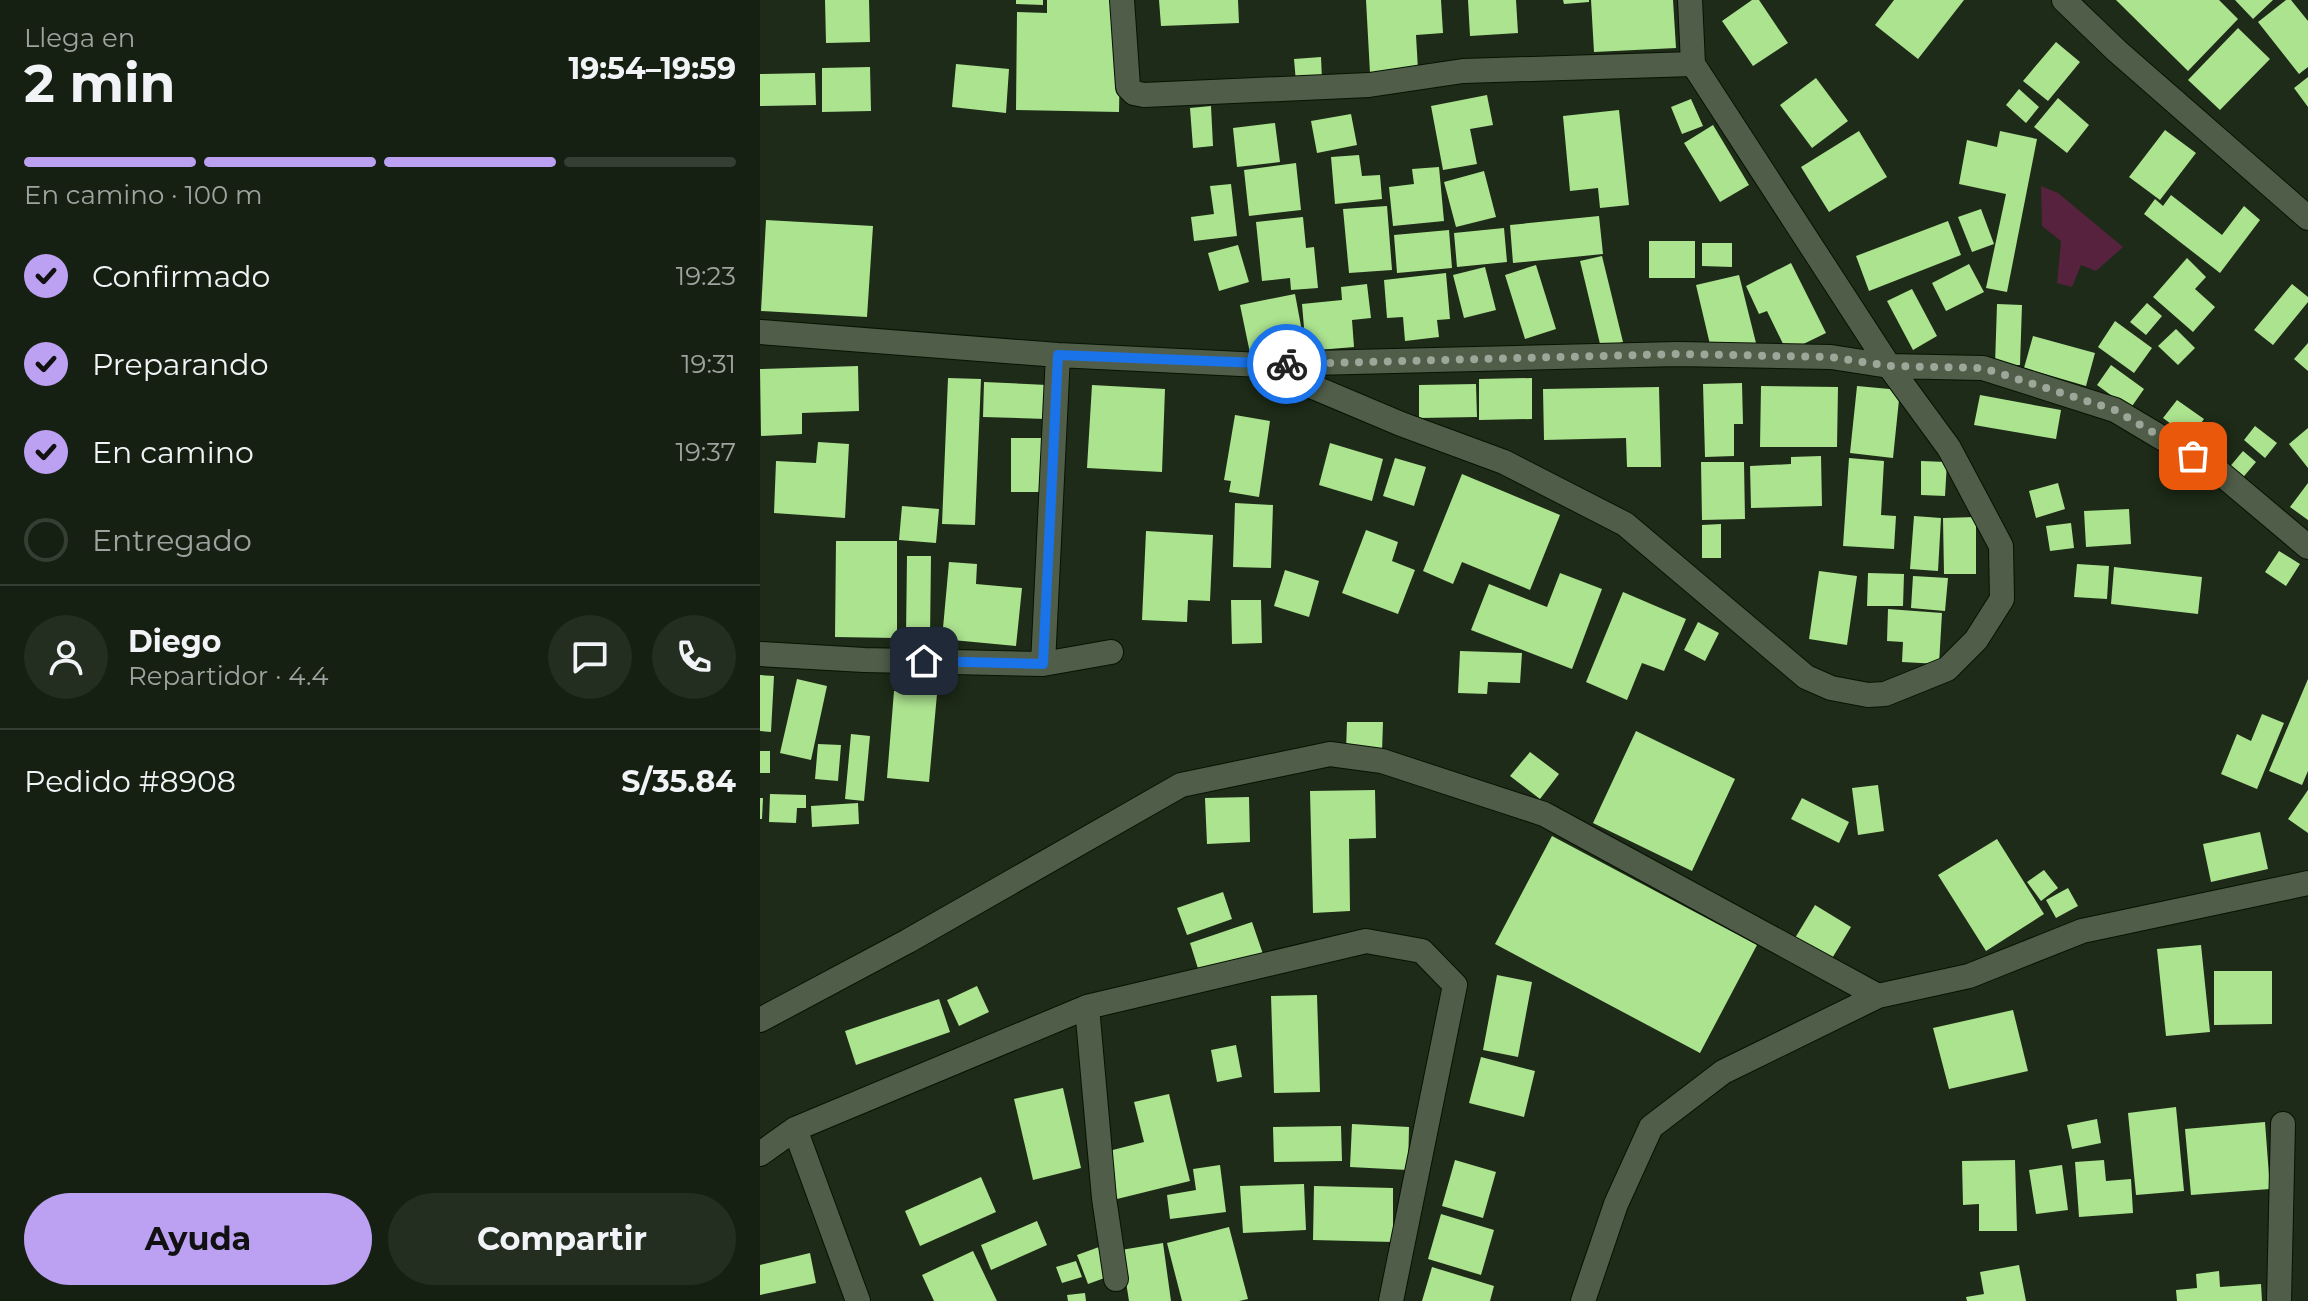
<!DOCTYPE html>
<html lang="es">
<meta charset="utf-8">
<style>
body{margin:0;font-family:Montserrat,sans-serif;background:#232d20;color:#f1f3f6;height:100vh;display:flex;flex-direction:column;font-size:30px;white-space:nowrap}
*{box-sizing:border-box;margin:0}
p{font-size:26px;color:#9ea39f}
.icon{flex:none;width:44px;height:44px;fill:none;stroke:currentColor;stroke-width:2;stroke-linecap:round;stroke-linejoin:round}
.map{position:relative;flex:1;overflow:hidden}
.sheet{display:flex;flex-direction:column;background:#162012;width:760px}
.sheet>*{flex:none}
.pin{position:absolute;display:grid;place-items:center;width:68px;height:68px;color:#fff;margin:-34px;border-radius:16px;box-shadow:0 4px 12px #0006}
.courier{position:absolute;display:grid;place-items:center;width:80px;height:80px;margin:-40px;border:6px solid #1a73e8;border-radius:50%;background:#fff;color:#222;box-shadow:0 2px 10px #0007}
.summary em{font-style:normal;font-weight:700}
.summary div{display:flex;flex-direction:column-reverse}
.summary{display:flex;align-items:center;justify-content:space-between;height:136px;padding:0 24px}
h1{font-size:52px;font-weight:700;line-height:60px}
.bar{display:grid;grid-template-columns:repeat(4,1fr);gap:12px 8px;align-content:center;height:96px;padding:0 24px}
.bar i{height:10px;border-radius:6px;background:#353e32}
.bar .selected{background:#bca0f2}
.bar p{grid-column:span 4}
.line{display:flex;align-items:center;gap:20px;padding:0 24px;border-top:2px solid #353e32}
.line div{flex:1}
.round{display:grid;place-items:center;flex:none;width:84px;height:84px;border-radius:42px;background:#232d20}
ol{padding:0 24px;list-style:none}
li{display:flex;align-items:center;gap:24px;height:88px}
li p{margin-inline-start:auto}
li .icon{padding:8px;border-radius:50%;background:#bca0f2;color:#111;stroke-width:4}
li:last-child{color:#9ea39f}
li i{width:44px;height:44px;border:4px solid #353e32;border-radius:50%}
.button{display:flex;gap:16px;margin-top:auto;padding:16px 24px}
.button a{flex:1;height:92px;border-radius:48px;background:#bca0f2;color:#111;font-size:32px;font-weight:700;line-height:92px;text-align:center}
.button a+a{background:#232d20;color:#f1f3f6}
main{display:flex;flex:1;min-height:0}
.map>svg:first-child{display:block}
</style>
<main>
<section class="sheet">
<div class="summary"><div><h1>2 min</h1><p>Llega en</p></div><em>19:54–19:59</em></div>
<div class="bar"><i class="selected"></i><i class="selected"></i><i class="selected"></i><i></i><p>En camino · 100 m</p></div>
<ol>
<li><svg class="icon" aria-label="check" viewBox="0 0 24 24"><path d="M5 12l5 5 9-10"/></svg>Confirmado<p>19:23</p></li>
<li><svg class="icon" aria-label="check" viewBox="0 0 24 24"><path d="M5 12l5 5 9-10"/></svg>Preparando<p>19:31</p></li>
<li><svg class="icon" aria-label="check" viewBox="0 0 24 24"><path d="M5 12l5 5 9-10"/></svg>En camino<p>19:37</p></li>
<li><i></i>Entregado</li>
</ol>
<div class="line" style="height:144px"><a class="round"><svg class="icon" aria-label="person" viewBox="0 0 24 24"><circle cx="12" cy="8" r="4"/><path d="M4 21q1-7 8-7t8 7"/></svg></a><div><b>Diego</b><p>Repartidor · 4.4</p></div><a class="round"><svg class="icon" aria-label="chat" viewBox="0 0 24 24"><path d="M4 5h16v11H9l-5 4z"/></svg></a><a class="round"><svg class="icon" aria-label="phone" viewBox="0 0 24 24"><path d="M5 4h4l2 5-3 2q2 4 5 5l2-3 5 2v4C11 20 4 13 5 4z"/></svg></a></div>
<div class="line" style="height:104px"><div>Pedido #8908</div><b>S/35.84</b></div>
<div class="button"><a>Ayuda</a><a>Compartir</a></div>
</section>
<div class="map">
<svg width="1548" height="1301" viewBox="0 0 1548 1301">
<rect width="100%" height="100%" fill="#1e2b18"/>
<path fill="#56223d" d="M1281,186L1298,193L1363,247L1336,271L1321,265L1312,287L1297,283L1301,241L1282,226Z"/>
<path fill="#ace38f" d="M65,0H109L110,42L66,43Z
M256,0H283V5L256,4Z
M287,0H361L359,112L256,110L257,12L287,13Z
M399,0H478L479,23L401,26Z
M606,0H681L683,33L656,35L658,70L610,73Z
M708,0H756L758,33L710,36Z
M803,0H829V2L804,4Z
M831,0H913L916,48L834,52Z
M992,0H999L1028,43L993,66L962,21Z
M1134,0H1204L1158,59L1115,25Z
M1356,0H1459L1478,19L1428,71Z
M1475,0H1513L1493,19Z
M1526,0H1531L1548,21V67L1539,74L1498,22Z
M1478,28L1510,59L1460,110L1428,80Z
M1296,42L1320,62L1288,101L1263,81Z
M561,57L562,80L536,82L534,59Z
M196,64L249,69L246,113L192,107Z
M110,67L111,111L62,112V68Z
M55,73L56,105L0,106V74Z
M1548,77V107L1534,88Z
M1056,78L1088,121L1052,148L1020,105Z
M1259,89L1279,107L1266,123L1246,105Z
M727,95L733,125L710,129L717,164L683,170L671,106Z
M1298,98L1329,125L1307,153L1274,127Z
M931,99L943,126L922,134L911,107Z
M451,106L453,146L433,148L430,108Z
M859,110L869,205L840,208L838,188L810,191L803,116Z
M591,114L597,145L557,153L551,121Z
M515,123L520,162L477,167L473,128Z
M953,125L989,185L960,202L924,143Z
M1405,130L1436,153L1400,200L1369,177Z
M1099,131L1127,177L1069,212L1041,167Z
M1240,131L1277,139L1247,292L1226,288L1246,194L1199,184L1207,140L1237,147Z
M599,155L602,176L620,175L622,199L575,204L571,157Z
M536,163L541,210L489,216L484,170Z
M679,167L684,221L633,226L629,187L654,184L652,169Z
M724,171L736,217L696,227L684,182Z
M471,184L477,236L434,241L431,217L454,214L450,186Z
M1411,195L1462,235L1484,206L1500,220L1460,273L1384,214L1395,199L1403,206Z
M627,206L632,270L589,273L583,209Z
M1221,209L1234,244L1212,252L1198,217Z
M839,216L843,254L753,263L750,225Z
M543,217L546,248L554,247L558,288L531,290L530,278L502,281L496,222Z
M6,220L113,226L107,317L1,311Z
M1188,221L1201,255L1109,291L1096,256Z
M744,228L747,262L697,267L694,233Z
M689,230L692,268L637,273L634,235Z
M889,241H935V278H889Z
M942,243H972V267L942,266Z
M478,245L489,282L459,291L448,253Z
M842,256L863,342L841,348L820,261Z
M1427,258L1446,277L1435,289L1455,307L1433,332L1393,297Z
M1031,263L1066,333L1027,352L1007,311L999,314L986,286Z
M1209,264L1224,292L1186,311L1172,283Z
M776,265L796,329L765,339L745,275Z
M725,267L736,310L704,318L693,275Z
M686,273L690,319L677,320L679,337L645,341L643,317L627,318L624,280Z
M979,275L996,343L952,353L936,285Z
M607,284L611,318L592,320L594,347L546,351L542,304L582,300L581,287Z
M1532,284L1548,297V302L1513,345L1494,330Z
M1152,289L1177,336L1153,350L1127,301Z
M535,294L544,342L490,353L480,305Z
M1387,303L1402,316L1386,335L1370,322Z
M1237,304L1262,305L1260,365H1235Z
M1355,321L1392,348L1374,373L1338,347Z
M1416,329L1435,348L1418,365L1398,346Z
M1273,336L1335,353L1326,386L1264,368Z
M1548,343V371L1534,359Z
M1351,365L1384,389L1370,409L1337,385Z
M98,366L99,411L42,413V434L1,436L0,369Z
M188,378L221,379L215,525L182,524Z
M772,378V419L719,420V379Z
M224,382L287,385L286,419L223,417Z
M982,383L983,424H974V456L945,457L943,384Z
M716,384L717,417L659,418V385Z
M332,385L405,389L402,472L327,468Z
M1001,386L1078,387L1077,447H1000Z
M1097,386L1140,390L1133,458L1090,453Z
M899,387L901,467H867L866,438L784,440L783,389Z
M1220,395L1301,410L1296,439L1214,425Z
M1417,400L1444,419L1430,438L1403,418Z
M475,415L510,421L499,497L469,492L471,481L464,480Z
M1495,426L1517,443L1505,458L1484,440Z
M1548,428V468L1529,444Z
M251,438H286V492H251Z
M58,442L89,444L85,518L14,513L16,461L56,463Z
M570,443L623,459L612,501L559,485Z
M1483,451L1496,462L1480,481L1467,470Z
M1061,456L1062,506L991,508L990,466L1031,464V457Z
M635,458L666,467L654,506L623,496Z
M1089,458L1124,461L1121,515L1136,516L1134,549L1083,546Z
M1161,461L1187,462L1185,496L1161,495Z
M941,462H984L985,519L942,520Z
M702,474L800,515L770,590L702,562L693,584L663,571Z
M1298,483L1305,509L1276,518L1269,491Z
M1548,483V520L1530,507Z
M475,503L513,505L511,568L473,567Z
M142,506L179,509L176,543L139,540Z
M1369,509L1371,544L1326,547L1324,511Z
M1154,516L1181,518L1178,571L1150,569Z
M1216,517V574H1184L1183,518Z
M1311,523L1314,548L1290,551L1286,526Z
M961,524V558H942V525Z
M606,530L638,542L632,561L655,570L638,614L582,593Z
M386,531L453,535L450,601L428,600L427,622L382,620Z
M76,541H137V638L75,637Z
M1519,551L1540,564L1526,586L1505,572Z
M147,556H171L170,638H146Z
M189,562L217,564L216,584L262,588L256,646L182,639Z
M1317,564L1349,566L1347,599L1314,597Z
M1354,567L1442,577L1438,614L1351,604Z
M525,570L559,581L549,617L514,606Z
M1059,571L1097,576L1087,645L1049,639Z
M800,573L842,589L812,669L711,630L729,584L787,607Z
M1108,573L1144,574L1143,606H1107Z
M1153,576L1188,578L1185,611L1151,608Z
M863,592L926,619L904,671L882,663L867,700L826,682Z
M471,600H501L502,643L472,644Z
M1128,609L1182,613L1179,664L1142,662L1143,642L1127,641Z
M938,622L959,633L945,661L924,650Z
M700,651L762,653L760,683L728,682L727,694L698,693Z
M0,675L14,676L11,732L0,731Z
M37,679L67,686L51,760L20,753Z
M1548,679V771L1542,785L1509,771Z
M134,691L177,694L169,782L127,778Z
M1502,714L1524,723L1497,789L1461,774L1477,734L1491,741Z
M587,722H623L622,752L586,751Z
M876,731L975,779L932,871L833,823Z
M91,734L110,736L104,801L85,799Z
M58,744L81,745L78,781L55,779Z
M0,751H10V773H0Z
M770,752L799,774L780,799L750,776Z
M1118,785L1124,831L1098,835L1092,788Z
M615,790L616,838L589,839L590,911L553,913L550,791Z
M1548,790V833L1528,819Z
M10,794L46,795V808H37L36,823L9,822Z
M489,797L490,842L447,844L445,798Z
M0,798H3L2,819H0Z
M1042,798L1089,822L1079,843L1031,819Z
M98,803L99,824L52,827L51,806Z
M1500,832L1508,869L1451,882L1443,844Z
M792,836L997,945L940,1053L735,944Z
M1237,839L1284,914L1226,951L1178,875Z
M1284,870L1298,888L1281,901L1267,882Z
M1308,888L1318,906L1296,918L1286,900Z
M463,892L472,919L427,935L417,908Z
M1055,905L1091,927L1071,960L1035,938Z
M492,922L504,957L441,978L430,943Z
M1441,945L1450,1032L1406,1036L1397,949Z
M1454,971H1512V1024L1454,1025Z
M737,975L772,982L758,1057L723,1050Z
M217,986L229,1012L199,1026L187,1000Z
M557,995L560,1092L514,1093L511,996Z
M179,999L190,1032L96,1065L85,1031Z
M1253,1010L1268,1071L1189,1089L1173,1028Z
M476,1045L482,1077L457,1082L451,1050Z
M721,1057L775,1071L764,1117L709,1103Z
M303,1088L321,1168L273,1180L254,1099Z
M409,1094L430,1181L353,1200L341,1153L384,1142L374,1102Z
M1416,1107L1424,1191L1376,1195L1368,1113Z
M1337,1119L1341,1143L1312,1149L1307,1125Z
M1505,1122L1510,1189L1431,1195L1425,1129Z
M592,1124L649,1127L648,1170L590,1167Z
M581,1126L582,1161L514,1162L513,1127Z
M695,1160L736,1172L723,1218L682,1206Z
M1255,1160L1257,1231H1219V1204L1203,1205L1202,1161Z
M1344,1160L1346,1181L1371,1179L1373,1213L1319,1217L1315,1162Z
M460,1165L466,1212L410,1219L407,1195L436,1190L433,1169Z
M1302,1165L1308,1210L1276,1214L1269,1170Z
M221,1177L236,1212L160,1246L145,1211Z
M544,1184L546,1230L483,1233L480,1186Z
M554,1186L633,1188V1242L553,1240Z
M681,1214L734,1230L721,1275L668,1259Z
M277,1221L287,1245L231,1270L221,1245Z
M469,1227L488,1299L479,1301H422L407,1243Z
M403,1243L411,1301H369L361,1250Z
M339,1247L350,1276L328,1284L317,1255Z
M213,1251L237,1301H174L162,1275Z
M50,1253L56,1283L0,1295V1265Z
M316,1261L322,1277L302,1283L296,1267Z
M1259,1265L1266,1301H1207L1206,1297L1224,1294L1220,1272Z
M672,1267L734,1286L730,1301H662Z
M1459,1271L1460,1287L1501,1284L1502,1301H1417L1416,1290L1437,1288L1436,1274Z
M325,1293L326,1301H308L307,1295Z"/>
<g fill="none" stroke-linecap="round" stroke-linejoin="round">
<defs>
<path id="street" d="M362,0L368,87L374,93L384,95L609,85L703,71L933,64
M1304,0L1357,51L1548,218
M0,332L298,355L501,365L641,424L744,462L865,524L1046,677L1071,688L1108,695L1125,694L1187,669L1216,640L1242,599L1241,546L1189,448L1129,366L933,64L930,0
M512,364L918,354L1071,357L1129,366L1223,368L1355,410L1459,472L1548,547
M0,654L104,660L283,664L351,652
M283,664L298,355
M327,1007L344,1198L356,1279
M0,1020L148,941L421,785L570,754L622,761L784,814L1118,996
M35,1129L98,1301
M0,1154L35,1129L327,1007L606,941L662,951L695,985L631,1301
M823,1301L856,1204L891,1127L963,1072L1118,996L1209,976L1322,931L1548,883
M1519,1301L1523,1124"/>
</defs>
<use href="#street" stroke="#081303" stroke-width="26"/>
<use href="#street" stroke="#505e49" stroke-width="24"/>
</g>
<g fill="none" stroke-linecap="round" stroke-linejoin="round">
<path stroke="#9da799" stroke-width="8" stroke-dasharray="0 14.4" d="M527,364L918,354L1071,357L1129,366L1223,368L1355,410L1433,456"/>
<path stroke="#1a73e8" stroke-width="10" d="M164,661L283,664L298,355L527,364"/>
</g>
</svg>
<div class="pin" style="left:1433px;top:456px;background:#ea580c"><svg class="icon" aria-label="bag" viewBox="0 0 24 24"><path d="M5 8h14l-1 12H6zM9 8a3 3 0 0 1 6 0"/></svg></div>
<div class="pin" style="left:164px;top:661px;background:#1f2937"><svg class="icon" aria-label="home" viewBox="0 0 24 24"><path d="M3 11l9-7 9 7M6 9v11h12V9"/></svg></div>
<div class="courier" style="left:527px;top:364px"><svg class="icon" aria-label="bike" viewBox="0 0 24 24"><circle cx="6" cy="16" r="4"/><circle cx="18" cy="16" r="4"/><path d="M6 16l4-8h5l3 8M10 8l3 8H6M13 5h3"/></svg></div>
</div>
</main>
